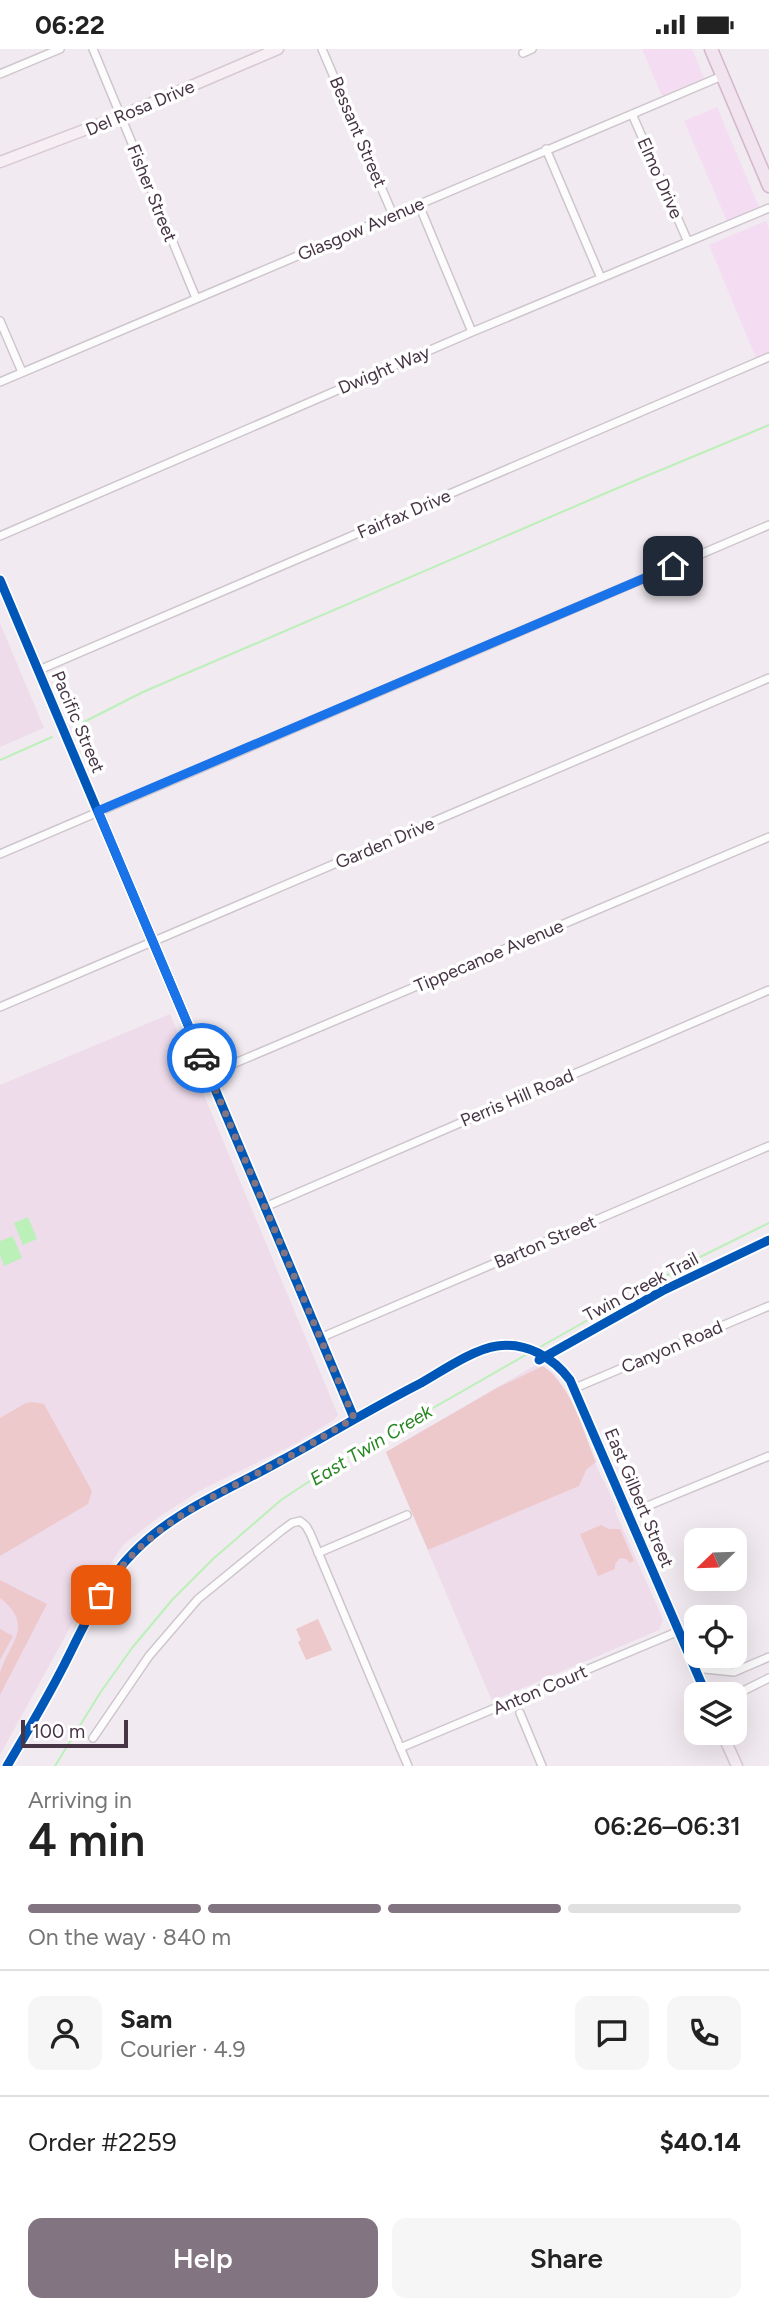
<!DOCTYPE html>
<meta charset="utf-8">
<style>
body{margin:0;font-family:Figtree,sans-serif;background:#f6f6f6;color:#222;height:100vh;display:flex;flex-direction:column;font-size:26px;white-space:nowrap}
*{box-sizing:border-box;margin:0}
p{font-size:23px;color:#767676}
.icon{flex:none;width:38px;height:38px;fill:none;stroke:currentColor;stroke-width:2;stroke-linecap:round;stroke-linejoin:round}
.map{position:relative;height:1717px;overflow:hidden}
.sheet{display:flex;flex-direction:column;background:#fff;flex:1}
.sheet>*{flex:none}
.needle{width:46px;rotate:247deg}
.buttons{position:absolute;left:684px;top:1479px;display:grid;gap:14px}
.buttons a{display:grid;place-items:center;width:63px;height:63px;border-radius:14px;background:#fff;box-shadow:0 7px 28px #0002;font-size:35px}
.scale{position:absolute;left:21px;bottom:18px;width:107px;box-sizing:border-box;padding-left:7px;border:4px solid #473545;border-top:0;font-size:19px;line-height:24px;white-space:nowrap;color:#473545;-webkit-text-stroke:5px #fff;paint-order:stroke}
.pin{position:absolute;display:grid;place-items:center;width:60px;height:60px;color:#fff;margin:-30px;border-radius:14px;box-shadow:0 4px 10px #0006}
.courier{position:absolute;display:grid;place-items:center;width:70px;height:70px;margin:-35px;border:5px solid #1a73e8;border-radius:50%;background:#fff;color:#222;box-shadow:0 2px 9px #0007}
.overview em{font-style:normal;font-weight:600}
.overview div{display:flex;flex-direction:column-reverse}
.overview{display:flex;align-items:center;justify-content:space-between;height:119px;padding:0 28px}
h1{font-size:46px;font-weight:600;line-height:52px}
.bar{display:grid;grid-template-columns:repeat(4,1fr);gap:10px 7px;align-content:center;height:84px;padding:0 28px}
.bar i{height:9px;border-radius:5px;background:#e0e0e0}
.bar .active{background:#827481}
.bar p{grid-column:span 4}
.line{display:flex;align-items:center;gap:18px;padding:0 28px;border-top:2px solid #e0e0e0}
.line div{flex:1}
.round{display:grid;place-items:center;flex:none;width:74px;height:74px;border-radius:14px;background:#f6f6f6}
.primary-button{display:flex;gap:14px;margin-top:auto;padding:14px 28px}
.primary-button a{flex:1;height:80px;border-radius:14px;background:#827481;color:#fff;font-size:28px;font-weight:600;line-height:80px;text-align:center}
.primary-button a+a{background:#f6f6f6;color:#222}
.status{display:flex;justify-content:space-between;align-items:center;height:49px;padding:0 35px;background:#fff;direction:ltr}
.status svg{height:19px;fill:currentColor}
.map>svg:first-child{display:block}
</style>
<div class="status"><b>06:22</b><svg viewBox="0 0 49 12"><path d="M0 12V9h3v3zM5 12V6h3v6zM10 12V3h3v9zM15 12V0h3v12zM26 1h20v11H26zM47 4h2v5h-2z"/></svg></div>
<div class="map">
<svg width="769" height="1717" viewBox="0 0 769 1717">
<rect width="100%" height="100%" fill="#f1eaf0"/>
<path fill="#f4dcf2" d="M642,0H692L704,29L662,47Z
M717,58L759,158L727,172L684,72Z
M766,172L769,180V303L756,309L709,196Z"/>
<path fill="#efdceb" d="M0,574L44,679L0,698Z
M170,965L338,1366L335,1370L297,1394L199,1442L159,1468L124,1495L82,1557L0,1706V1036Z
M539,1314L554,1325L567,1344L599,1423L605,1434L616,1459L615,1462L663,1570L659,1581L492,1652L386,1403Z"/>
<path fill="#edc9cc" d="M543,1317C573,1339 582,1380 596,1413L586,1421L579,1437L428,1501L386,1403L497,1339Z
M32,1353L44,1355L92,1442L88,1455L0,1507V1369L26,1354Z
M601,1476L609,1480H620L634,1512L630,1514L626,1510L620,1509L615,1515V1520L598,1527L580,1485Z
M0,1531L47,1555L0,1646C0,1639 0,1630 0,1624C8,1595 36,1577 0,1549Z
M318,1570L332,1601L306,1611L298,1593L301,1591L296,1580Z
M0,1580L13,1587L0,1611Z"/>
<path fill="#bcf0b9" d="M28,1168L37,1190L23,1196L14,1174Z
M13,1187L22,1209L4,1217L0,1206V1192Z"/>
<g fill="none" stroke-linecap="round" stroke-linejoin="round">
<path stroke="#bcf0b9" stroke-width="2" d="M74,678L143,643L620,438L769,376
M0,711L52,688
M540,1298L696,1210L769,1174
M55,1717L100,1644L132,1599L172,1551L213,1510L281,1451L337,1414L529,1304"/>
<defs>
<path id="street" d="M93,0L196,249
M322,0L393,166
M523,4L532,0
M0,25L60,0
M632,65L688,193
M546,100L601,229
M419,156L472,283
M0,272L22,323
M0,333L722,27
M0,487L472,283L769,159
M39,621L769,308
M0,805L769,476
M0,958L769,629
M209,1025L769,788
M265,1158L769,941
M320,1289L769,1097
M575,1339L769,1257
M628,1465L769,1407
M318,1504L407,1466
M695,1619L734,1623L769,1608
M735,1646L769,1629
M520,1664L542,1717
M93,1689L149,1607L198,1550L281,1482L292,1474L300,1472L306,1477L310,1484L408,1717
M400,1699L679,1582"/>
<path id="secondary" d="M0,113L121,67L278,0
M0,531L354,1369
M722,1684L737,1717
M7,1717C26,1685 45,1653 62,1620C83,1579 101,1536 134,1503C175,1461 231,1440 282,1411C328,1386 374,1358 421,1334C442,1322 474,1300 497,1297C526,1293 553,1308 570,1331L706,1645"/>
<path id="primary" d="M711,0L769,137"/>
</defs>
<use href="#street" stroke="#cec6cc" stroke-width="10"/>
<use href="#secondary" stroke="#d8c8d4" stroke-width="13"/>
<use href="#primary" stroke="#d4b6cd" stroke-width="15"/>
<use href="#street" stroke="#fdfcfd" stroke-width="7"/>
<use href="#secondary" stroke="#f7eef4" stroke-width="10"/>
<use href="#primary" stroke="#f1e4ee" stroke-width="12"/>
<defs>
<path id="cycleway" d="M0,531L354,1369
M539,1311L662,1242L769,1191
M7,1717C26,1685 45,1653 62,1620C83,1579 101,1536 134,1503C175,1461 231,1440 282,1411C328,1386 374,1358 421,1334C442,1322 474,1300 497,1297C526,1293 553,1308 570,1331L706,1645"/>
</defs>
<use href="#cycleway" stroke="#fff" stroke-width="13"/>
<use href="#cycleway" stroke="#0057b8" stroke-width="9"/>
</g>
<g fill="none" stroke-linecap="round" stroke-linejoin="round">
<path stroke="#827481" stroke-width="7" stroke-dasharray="0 12.6" d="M101,1546C146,1475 208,1451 279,1413C305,1399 329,1384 354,1369L202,1009"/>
<path stroke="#1a73e8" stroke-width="9" d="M202,1009L98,762L673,517"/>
</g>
<g text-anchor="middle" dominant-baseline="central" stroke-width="7" stroke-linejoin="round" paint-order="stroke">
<g font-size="18" fill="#473545" stroke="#fff">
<text transform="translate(140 59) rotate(-23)">Del Rosa Drive</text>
<text transform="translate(358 83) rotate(67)">Bessant Street</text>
<text transform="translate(660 129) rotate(66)">Elmo Drive</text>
<text transform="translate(152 144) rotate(68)">Fisher Street</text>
<text transform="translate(361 180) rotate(-23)">Glasgow Avenue</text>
<text transform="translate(384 321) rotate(-23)">Dwight Way</text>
<text transform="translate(404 465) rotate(-23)">Fairfax Drive</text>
<text transform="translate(78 673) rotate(67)">Pacific Street</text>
<text transform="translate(385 794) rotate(-23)">Garden Drive</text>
<text transform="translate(489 907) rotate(-23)">Tippecanoe Avenue</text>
<text transform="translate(517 1049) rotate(-23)">Perris Hill Road</text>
<text transform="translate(545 1193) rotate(-23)">Barton Street</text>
<text transform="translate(641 1238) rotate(-28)">Twin Creek Trail</text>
<text transform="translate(672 1298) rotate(-23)">Canyon Road</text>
<text transform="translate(639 1449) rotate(67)">East Gilbert Street</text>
<text transform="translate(540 1641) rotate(-23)">Anton Court</text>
</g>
<g font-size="19" font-style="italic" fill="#288622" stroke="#fff">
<text transform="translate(371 1396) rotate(-31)">East Twin Creek</text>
</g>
</g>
</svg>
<div class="buttons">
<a><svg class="needle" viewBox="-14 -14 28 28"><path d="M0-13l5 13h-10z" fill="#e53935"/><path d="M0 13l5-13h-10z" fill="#767676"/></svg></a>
<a><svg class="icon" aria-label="locate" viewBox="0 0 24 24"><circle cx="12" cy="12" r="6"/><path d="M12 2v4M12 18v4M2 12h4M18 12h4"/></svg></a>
<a><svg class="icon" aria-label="layers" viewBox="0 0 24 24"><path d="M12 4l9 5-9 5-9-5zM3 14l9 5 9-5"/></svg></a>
</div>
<div class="scale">100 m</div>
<div class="pin" style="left:101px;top:1546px;background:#ea580c"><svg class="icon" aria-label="bag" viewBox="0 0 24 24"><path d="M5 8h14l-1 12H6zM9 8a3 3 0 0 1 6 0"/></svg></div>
<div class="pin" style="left:673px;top:517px;background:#1f2937"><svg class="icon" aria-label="home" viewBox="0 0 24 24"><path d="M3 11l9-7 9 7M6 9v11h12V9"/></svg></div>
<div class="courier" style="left:202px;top:1009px"><svg class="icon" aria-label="car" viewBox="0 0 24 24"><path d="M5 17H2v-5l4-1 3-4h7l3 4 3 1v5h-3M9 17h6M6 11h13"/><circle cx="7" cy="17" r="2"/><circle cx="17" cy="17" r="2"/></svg></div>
</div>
<section class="sheet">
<div class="overview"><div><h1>4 min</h1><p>Arriving in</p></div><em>06:26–06:31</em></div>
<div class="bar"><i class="active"></i><i class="active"></i><i class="active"></i><i></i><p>On the way · 840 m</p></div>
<div class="line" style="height:126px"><a class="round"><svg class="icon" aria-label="person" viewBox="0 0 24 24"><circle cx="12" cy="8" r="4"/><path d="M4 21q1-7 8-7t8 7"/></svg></a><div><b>Sam</b><p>Courier · 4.9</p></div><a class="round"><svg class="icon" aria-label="chat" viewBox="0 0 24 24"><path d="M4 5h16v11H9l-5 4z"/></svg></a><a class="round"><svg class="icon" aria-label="phone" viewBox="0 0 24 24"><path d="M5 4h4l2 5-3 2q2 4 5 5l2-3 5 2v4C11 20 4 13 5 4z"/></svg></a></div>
<div class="line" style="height:91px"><div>Order #2259</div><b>$40.14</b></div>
<div class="primary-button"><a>Help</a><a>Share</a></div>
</section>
